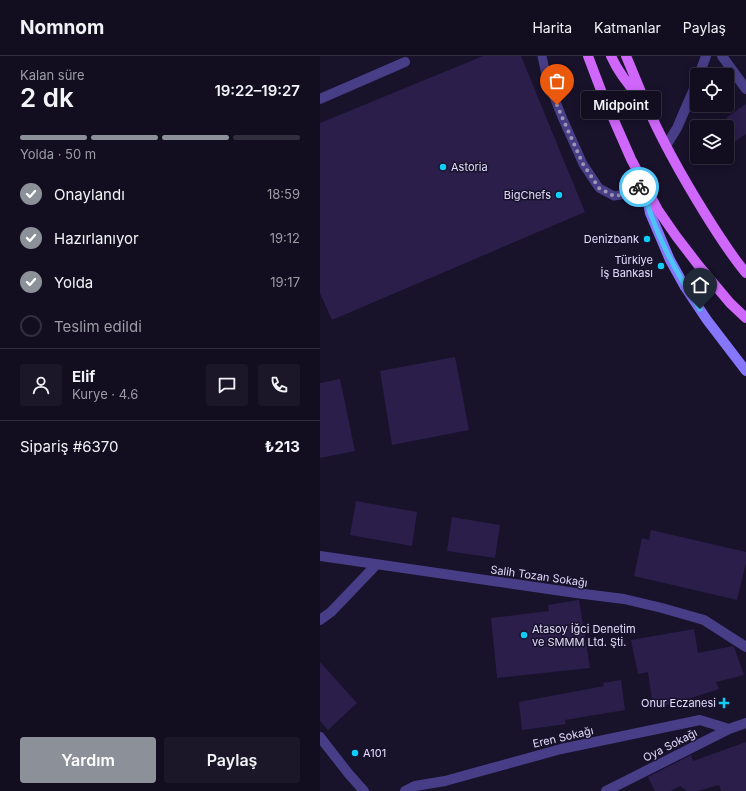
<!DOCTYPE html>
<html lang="tr">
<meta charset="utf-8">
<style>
body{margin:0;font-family:Inter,sans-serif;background:#1b1729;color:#f1f3f6;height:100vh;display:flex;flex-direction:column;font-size:15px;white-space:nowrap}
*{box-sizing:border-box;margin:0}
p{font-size:13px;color:#9c9ca5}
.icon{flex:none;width:22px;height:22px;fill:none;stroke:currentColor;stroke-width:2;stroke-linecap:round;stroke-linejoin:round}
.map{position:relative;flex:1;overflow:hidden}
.details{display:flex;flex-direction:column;background:#120e20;width:320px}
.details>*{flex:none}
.buttons{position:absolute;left:370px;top:12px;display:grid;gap:8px}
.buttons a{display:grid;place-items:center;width:44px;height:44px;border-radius:4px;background:#120e20;box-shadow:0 2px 10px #0003,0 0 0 1px #312e3e;font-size:20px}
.pin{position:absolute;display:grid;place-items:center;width:34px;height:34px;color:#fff;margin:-41px -17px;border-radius:50% 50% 50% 0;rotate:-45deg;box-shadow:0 0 4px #0007}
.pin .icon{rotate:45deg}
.courier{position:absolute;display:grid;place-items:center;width:40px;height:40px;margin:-20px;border:3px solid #4fc3f7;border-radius:50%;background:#fff;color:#222;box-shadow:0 1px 5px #0007}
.bubble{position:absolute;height:28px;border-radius:4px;background:#120e20;box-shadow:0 2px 10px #0003,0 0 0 1px #312e3e;font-size:13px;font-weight:600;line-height:28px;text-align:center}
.head em{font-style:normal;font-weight:600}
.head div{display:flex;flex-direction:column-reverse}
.head{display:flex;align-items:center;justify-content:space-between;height:68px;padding:0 20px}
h1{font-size:26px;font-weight:600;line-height:30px}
.bar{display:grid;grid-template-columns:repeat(4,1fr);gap:6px 4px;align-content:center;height:48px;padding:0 20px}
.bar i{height:5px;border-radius:3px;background:#312e3e}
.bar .current{background:#8c9099}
.bar p{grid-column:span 4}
.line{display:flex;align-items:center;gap:10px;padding:0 20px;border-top:1px solid #312e3e}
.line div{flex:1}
.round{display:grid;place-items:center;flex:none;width:42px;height:42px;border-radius:4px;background:#1b1729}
ol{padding:0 20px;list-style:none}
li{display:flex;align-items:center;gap:12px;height:44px}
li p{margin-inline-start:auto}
li .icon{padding:4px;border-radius:50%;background:#8c9099;color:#fff;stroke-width:4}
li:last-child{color:#9c9ca5}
li i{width:22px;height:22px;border:2px solid #312e3e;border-radius:50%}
.primary-button{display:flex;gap:8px;margin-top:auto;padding:8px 20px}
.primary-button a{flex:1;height:46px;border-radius:4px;background:#8c9099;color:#fff;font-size:16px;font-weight:600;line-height:46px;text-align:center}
.primary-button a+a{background:#1b1729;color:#f1f3f6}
header{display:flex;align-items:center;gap:24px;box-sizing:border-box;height:56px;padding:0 20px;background:#120e20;border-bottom:1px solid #312e3e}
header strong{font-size:19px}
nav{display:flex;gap:22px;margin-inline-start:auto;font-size:14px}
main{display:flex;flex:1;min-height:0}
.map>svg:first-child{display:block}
</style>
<header>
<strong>Nomnom</strong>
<nav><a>Harita</a><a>Katmanlar</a><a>Paylaş</a></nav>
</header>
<main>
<section class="details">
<div class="head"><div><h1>2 dk</h1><p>Kalan süre</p></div><em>19:22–19:27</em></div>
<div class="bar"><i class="current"></i><i class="current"></i><i class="current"></i><i></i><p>Yolda · 50 m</p></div>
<ol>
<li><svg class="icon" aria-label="check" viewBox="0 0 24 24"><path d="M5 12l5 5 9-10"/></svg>Onaylandı<p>18:59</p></li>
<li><svg class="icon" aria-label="check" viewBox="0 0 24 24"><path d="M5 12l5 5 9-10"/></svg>Hazırlanıyor<p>19:12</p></li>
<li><svg class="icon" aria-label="check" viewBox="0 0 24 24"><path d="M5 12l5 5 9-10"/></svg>Yolda<p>19:17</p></li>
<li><i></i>Teslim edildi</li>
</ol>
<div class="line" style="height:72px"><a class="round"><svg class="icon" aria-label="person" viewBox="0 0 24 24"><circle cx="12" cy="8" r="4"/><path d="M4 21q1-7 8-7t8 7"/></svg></a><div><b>Elif</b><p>Kurye · 4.6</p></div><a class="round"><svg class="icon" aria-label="chat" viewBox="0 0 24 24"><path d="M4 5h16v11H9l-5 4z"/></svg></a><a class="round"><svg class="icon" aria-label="phone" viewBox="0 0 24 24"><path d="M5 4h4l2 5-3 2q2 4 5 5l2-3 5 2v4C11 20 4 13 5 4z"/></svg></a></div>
<div class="line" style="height:52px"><div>Sipariş #6370</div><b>₺213</b></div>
<div class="primary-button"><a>Yardım</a><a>Paylaş</a></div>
</section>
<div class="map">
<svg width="426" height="735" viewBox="0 0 426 735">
<rect width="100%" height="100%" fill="#18122b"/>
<path fill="#2b1e4b" d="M163,0H201L265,156L12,264L0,237V67Z
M426,48V78L407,91V61Z
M135,301L149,374L72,389L60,315Z
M20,323L35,395L0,402V327Z
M36,445L97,456L92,490L30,479Z
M132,461L180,469L175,502L127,495Z
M331,474L426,496V507L417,544L314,520L322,482L329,484Z
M258,544H259L270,612L177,622L171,562L229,555L228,549Z
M374,573L378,597L413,590L414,591L424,619L396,626L399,633L368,643V644L333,652L328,616L318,618L311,584Z
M0,606L37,647L8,674L0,665Z
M301,624L305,654L245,664L246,668L202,674L199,646L284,630L283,627Z
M426,686V735H401L399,729L378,735H367L360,730L351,735H335L328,721L371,699L373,705Z"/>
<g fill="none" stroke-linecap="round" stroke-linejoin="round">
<path stroke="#483e88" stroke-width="9" d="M222,0L227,23L242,61L263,108L279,132L294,140L306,138L324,128"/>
<path stroke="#483e88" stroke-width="10" d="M402,0L426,33
M379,19L386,0
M0,43L85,6
M346,90L357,72L377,26
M0,500L256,537L304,543L342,552L384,564L426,591
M0,564L11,556L56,509
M0,681L28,717L44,735
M85,735L95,730L125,725L241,693L380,664L409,673
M286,735L409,673L426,667"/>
<path stroke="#8576fb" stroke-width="10" d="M325,132L330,157L350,204L365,231L387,264L426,315"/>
<path stroke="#d067fb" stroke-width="10" d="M268,0L282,37L311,103L338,154L356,180L379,210L410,247L426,262
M291,0C298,16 309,30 321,43
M306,0C313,16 319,32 326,48C342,85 363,122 384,156C397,177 410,198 426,217"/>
</g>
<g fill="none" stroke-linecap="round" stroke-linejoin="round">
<path stroke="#9c96b4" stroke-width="4" stroke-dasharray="0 7.2" d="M237,49L242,61L263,108L279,132L294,140L306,138L319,131"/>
<path stroke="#4fc3f7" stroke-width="5" d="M319,131L324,128C326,138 327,149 331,159C343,192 360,223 380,253"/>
</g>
<g fill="#0ecdf9" stroke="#18122b" stroke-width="1.5">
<circle cx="123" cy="111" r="4"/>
<circle cx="239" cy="139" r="4"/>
<circle cx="327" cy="183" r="4"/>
<circle cx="341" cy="210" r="4"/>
<circle cx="204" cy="579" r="4"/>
<path d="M402 641h4v4h4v4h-4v4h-4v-4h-4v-4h4z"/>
<circle cx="35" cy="697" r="4"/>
</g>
<g text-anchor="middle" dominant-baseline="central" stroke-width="3" stroke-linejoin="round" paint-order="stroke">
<g font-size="11" fill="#e3ddfe" stroke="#18122b" text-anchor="end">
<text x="131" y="111" text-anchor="start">Astoria</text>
<text x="231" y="139">BigChefs</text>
<text x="319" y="183">Denizbank</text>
<text x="333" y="204">Türkiye<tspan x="333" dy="13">İş Bankası</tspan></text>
<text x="212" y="573" text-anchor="start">Atasoy İğci Denetim<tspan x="212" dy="13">ve SMMM Ltd. Şti.</tspan></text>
<text x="396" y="647">Onur Eczanesi</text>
<text x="43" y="697" text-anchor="start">A101</text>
</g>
<g font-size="11" fill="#e3ddfe" stroke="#18122b">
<text transform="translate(219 520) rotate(8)">Salih Tozan Sokağı</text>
<text transform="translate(243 681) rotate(-13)">Eren Sokağı</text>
<text transform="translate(350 689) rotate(-27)">Oya Sokağı</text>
</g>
</g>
</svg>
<div class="buttons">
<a><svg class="icon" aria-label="locate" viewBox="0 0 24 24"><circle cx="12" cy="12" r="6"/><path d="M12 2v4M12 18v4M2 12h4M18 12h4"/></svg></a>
<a><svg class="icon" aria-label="layers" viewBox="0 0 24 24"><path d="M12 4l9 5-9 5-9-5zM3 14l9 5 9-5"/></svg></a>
</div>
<div class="pin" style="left:237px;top:49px;background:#ea580c"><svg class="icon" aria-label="bag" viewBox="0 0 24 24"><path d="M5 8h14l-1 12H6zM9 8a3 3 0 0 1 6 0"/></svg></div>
<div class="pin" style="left:380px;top:253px;background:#1f2937"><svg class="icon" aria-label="home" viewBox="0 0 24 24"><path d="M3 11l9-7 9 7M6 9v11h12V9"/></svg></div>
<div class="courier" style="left:319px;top:131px"><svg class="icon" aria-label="bike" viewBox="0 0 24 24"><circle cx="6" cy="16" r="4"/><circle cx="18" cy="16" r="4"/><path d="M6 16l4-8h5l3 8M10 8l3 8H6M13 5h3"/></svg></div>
<div class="bubble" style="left:261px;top:35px;width:80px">Midpoint</div>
</div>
</main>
